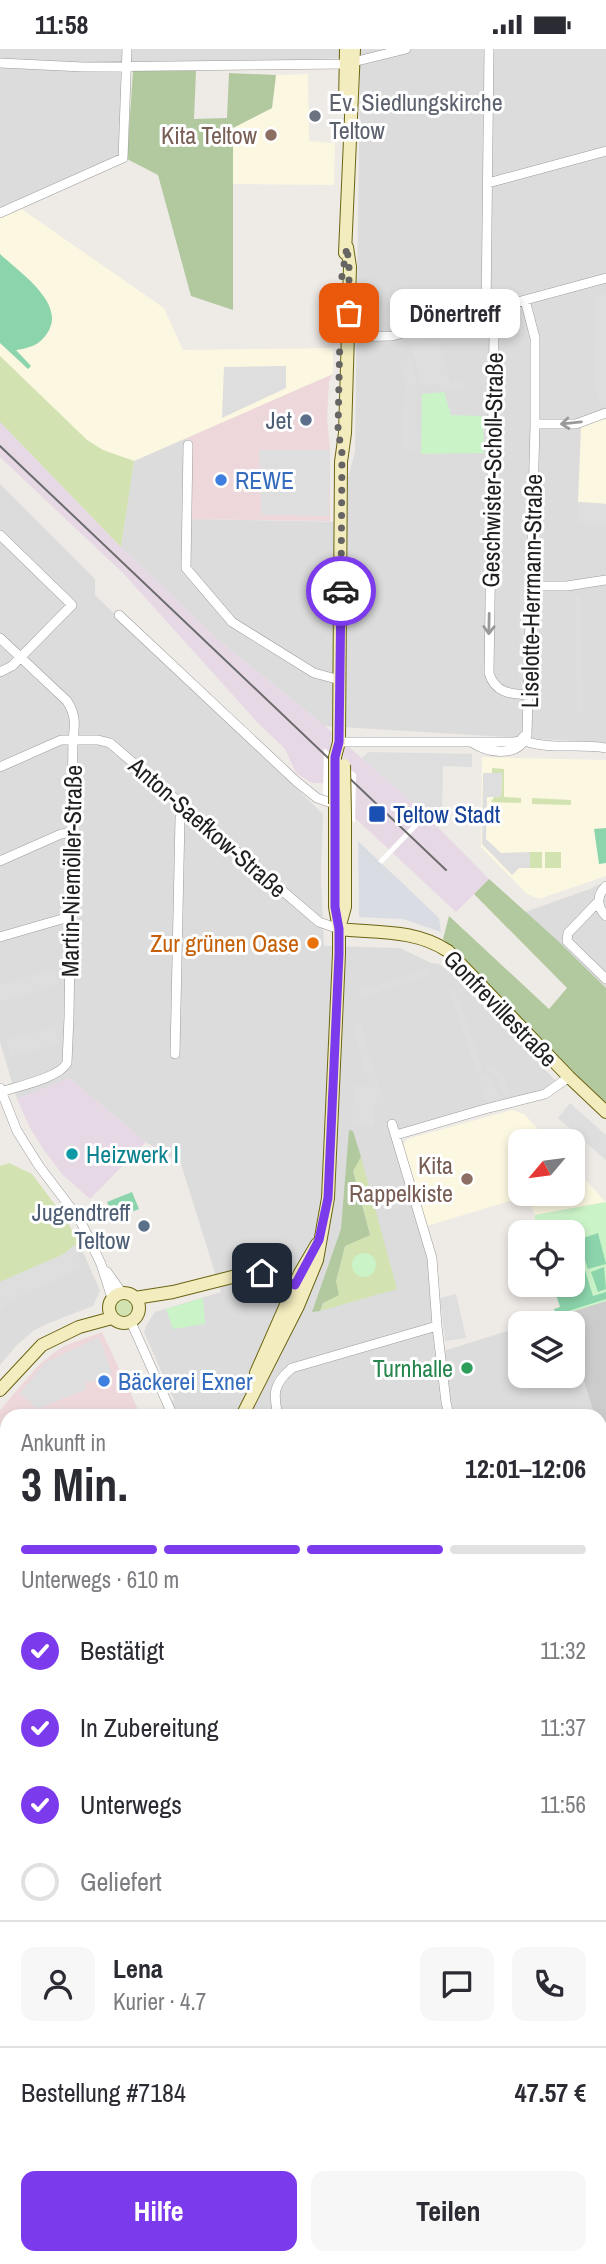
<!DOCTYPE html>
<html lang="de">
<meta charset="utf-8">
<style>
body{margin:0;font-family:"Archivo Narrow",sans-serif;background:#f7f7f7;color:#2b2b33;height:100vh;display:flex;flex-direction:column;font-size:26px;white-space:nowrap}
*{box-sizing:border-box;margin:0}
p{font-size:23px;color:#7c7c81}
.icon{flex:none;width:38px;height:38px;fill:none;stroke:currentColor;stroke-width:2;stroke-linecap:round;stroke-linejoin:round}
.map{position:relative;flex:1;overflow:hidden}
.panel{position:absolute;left:0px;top:1360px;width:607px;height:856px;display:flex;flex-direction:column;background:#fff;border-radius:21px 21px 0 0;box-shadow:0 4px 10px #0003}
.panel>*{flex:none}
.needle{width:46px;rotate:241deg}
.controls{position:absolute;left:508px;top:1080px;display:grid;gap:14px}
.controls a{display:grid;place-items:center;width:77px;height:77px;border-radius:14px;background:#fff;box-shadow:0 4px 10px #0003;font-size:35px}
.pin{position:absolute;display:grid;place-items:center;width:60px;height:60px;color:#fff;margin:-30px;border-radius:14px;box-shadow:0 4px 10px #0006}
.courier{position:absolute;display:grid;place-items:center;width:70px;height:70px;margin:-35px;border:5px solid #7c3aed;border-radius:50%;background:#fff;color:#222;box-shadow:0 2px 9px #0007}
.bubble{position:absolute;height:49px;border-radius:14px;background:#fff;box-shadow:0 4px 10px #0003;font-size:23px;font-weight:700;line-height:49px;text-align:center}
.summary em{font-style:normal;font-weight:700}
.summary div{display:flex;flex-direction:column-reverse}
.summary{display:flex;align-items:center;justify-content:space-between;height:119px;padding:0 21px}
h1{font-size:46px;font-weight:700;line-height:52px}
.bar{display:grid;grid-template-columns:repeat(4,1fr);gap:10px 7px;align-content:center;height:84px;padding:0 21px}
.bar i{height:9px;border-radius:5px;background:#e1e1e2}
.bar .selected{background:#7c3aed}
.bar p{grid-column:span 4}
.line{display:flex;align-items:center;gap:18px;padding:0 21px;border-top:2px solid #e1e1e2}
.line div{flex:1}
.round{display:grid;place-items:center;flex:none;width:74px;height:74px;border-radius:14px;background:#f7f7f7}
ol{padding:0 21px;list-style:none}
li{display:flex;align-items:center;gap:21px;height:77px}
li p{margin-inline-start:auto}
li .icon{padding:7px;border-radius:50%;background:#7c3aed;color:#fff;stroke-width:4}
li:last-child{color:#7c7c81}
li i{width:38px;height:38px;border:4px solid #e1e1e2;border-radius:50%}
.action{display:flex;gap:14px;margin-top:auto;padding:14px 21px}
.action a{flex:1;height:80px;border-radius:14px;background:#7c3aed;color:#fff;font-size:28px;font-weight:700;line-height:80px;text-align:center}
.action a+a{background:#f7f7f7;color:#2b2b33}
.status{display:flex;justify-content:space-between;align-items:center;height:49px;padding:0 35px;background:#fff;direction:ltr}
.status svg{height:19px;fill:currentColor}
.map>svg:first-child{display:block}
</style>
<div class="status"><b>11:58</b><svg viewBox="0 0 49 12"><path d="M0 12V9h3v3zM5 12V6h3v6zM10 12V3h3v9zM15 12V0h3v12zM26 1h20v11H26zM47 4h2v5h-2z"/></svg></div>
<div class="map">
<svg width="606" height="2215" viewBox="0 0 606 2215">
<rect width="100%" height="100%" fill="#eeeae6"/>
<path fill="#dcdcdc" d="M0,0H606V694L325,677L217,590L121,498L134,412L187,387L186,470L346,473L347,433L355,403L360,24L338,9L218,16L127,18L123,109L0,162Z
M0,435L95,530V546L323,765L321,827L324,896L326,897L400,899L431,914L439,915L452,925L555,1031L541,1043L499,1051L396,1086L432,1209L440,1303L520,1278V1326H572V1274H534L606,1252V1545L600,1546V1367H176L170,1353L174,1351L144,1283L146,1277L155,1263L221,1243L181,1115L146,1093L69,1029L17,1050L0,993Z
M606,832V939L525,863L590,840Z
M76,1187L100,1242L93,1257L49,1274L33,1282L16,1297L0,1316V1226Z
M7,1759V1980L0,1946V1761Z
M600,2192H606V2215H58L56,2209L600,2208Z"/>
<path fill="#edd7da" d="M333,325L329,332L327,370L330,400V472L186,470L187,387Z
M102,1283L141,1367H7V1451L0,1446V1361L38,1317L52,1305L64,1297Z
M0,1468L7,1471V1669L0,1670Z"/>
<path fill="#e7d8e6" d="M0,373L121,498L217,590L325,677L420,760L489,830L456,863L354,768L322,734H312L296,724L285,700L258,674L123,524L0,408Z
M69,1029L146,1093L90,1150L62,1125L44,1101L30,1079L17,1050Z"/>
<path fill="#fbf7e1" d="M308,25L309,92L335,94L334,136L233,135V79L272,59L276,26Z
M20,159L164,259L183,301L333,299V325L134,412L103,401L87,391L0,307V168Z
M606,369V455L578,453L581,378Z
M482,708L606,711V827L539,850L527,845L481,798Z
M512,1061L524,1065L549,1092H520V1144H572V1116L606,1153L535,1166L527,1147L427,1177L403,1096L407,1090Z"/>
<path fill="#ccc" d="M606,1252V1402L600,1384V1367H595L572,1293V1274H566L564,1265Z"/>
<path fill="#d2e3b1" d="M0,307L87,391L103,401L134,412L121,498L0,373Z
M492,719L504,720V748L521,749V754L491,753L494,748H501L502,725L492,724Z
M532,749L571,751V756L532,755Z
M530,803H542V819H530Z
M545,803H561V819H545Z
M361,1108L397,1240L320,1262L336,1232L345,1197L370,1185L353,1121Z
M9,1114L32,1125L67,1172L80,1197L77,1200L74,1196L64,1205L0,1233V1117Z
M114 1259a9 9 0 1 1 18 0a9 9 0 1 1-18 0Z
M600,1661H606V1984L600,1979Z
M0,2080L7,2111V2208L30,2209L32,2215H0Z"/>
<path fill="#b2c99f" d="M133,22H196L194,70L227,69L229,24L276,26L272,59L233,79V261L191,247L158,126L127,110Z
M489,830L557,891L606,939V1053L571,1021L443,890L449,867L549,960L567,939L474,845Z
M349,1081L353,1082L361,1108L353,1122L370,1186L345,1197L336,1232L339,1246L323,1254L320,1262L312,1263L341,1180Z"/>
<path fill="#cbf3c8" d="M444,343L451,366L483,367L484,404L421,405L422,345Z
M606,1153V1252L564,1265L552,1236H572V1183H535V1166Z
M352 1216a12 12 0 1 1 24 0a12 12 0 1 1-24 0Z
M203,1249L205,1275L173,1280L166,1260Z"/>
<path fill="#8cd5ac" d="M0,205C19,223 66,254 48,283C40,296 30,299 16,301L31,317L28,320L0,294Z
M606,779V814L599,815L594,780Z
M132,1143L139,1160L114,1170L107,1153Z
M598,1184L606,1215L588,1220L578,1191Z
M577,1196L593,1247L606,1243V1250L556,1266L554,1260L560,1258L553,1236H572V1198Z
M604,1218L606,1240L598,1243L591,1223Z"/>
<path fill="#dedede" d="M606,245V354L601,356L594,337L596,248Z
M421,261L426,272L391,276L388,272L387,266Z
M439,291L450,334L461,331L467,341L444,342L437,335L422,339L411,298Z
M411,308L416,328L415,401H404L405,330L400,311Z
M286,317V339L222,369L224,318Z
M259,401H330L329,467L261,466Z
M578,453L606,455V477L577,474Z
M520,535L526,536L524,629H519Z
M580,546L583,662L577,665L575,548Z
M533,562L540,563L539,652H532Z
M368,703L472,705V718L443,717L442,760H420L362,709Z
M483,724H502L501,748H487L486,790L501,804L530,803V819H519L512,826L482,795Z
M430,918L432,925L361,948L358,939L367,936L369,939Z
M54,920L59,936L0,953V935Z
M449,940L455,941L482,1021L477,1023Z
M360,975L384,1054H375L374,1077L352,1076L354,1036L370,1037L352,977Z
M54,978L59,994L10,1008L6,991Z
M487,1015L504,1024L510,1047L504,1048L497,1027L485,1020Z
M484,1026L492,1031L499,1049L489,1052L485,1050L479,1028Z
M570,1054L606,1086V1111L558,1069Z
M74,1196L77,1200L81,1219L8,1253L0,1262V1233L64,1205Z
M456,1245L466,1289L445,1292L440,1249Z
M99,1288L112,1324L98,1329L99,1331L85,1334L87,1340L37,1360L20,1344L46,1313Z
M7,1395V1441L0,1436V1403Z
M7,1695V1756L0,1758V1697Z"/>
<path fill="#dadce4" d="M358,792L439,869L441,883L403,870L359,868Z"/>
<path fill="#fff" d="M324,699L356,725L355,774L323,745Z
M423,765L427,768L382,815L378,812Z"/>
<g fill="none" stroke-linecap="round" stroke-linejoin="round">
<defs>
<path id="street" d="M489,0L486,263L494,285L489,624C495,644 510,645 529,646
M0,14L83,18L345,15L406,0
M488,134L606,102
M0,164L123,109L127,0
M340,288L392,287L606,229
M535,375H576L606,364
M188,396L186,519L232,573L314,624L340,631
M0,486L72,556L12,617L0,623
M531,537H567L606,531
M119,566L297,733L317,749L335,755
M0,589L67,652C76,666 75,675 73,691L69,968L67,1014C59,1029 18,1037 1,1043
M525,692C550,701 580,694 606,699
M339,693H514L520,692L524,687
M473,694C490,705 519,708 527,686L535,375V289L525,251
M0,718L61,691H98L110,694L319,873L339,880
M0,812L61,785L72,784
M606,837C596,847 597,858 606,867
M598,853L568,884L567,892L606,930
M0,888L62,870H71
M175,1005L180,769L185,759
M0,1039L17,1082L39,1117L80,1171L101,1215L112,1249
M392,1075L432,1209L437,1277L446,1353L449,1367
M396,1086L485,1060L545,1045L569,1028
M107,1223L122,1244
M131,1273L173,1367
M278,1367C273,1344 273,1335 292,1319L437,1277
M0,1968L7,2002
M357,2208L358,2215"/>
<path id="secondary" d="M345,56L346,0
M345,204L354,0
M335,708L339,693L341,413L345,384L350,218L347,198
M340,876L345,858V766
M339,880C377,884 414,880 448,902L569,1028L606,1063
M109 1259a15 15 0 1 1 30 0a15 15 0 1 1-30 0Z
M135,1249L173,1243L252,1223L271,1226L301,1239
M256,1324L300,1224L317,1195
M0,1341L42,1296L79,1278L112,1269
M242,1367L298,1257L317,1211L328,1149L339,905V880L335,858V755
M600,1439L606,1436
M0,1458L7,1461
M0,1681L7,1680
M0,2025L7,2053
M43,2208L45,2215
M459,2215V2208
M469,2215V2208"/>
</defs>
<use href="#street" stroke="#9b9b9b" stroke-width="10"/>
<use href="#secondary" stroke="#6a6511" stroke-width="14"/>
<use href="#street" stroke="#fff" stroke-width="9"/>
<use href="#secondary" stroke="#f3ecbf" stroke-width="12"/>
<path stroke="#6c6c6c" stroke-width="2" d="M0,397L446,821"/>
<defs>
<path id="secondary-bridge" d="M335,708V755
M344,716L345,766"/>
</defs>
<use href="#secondary-bridge" stroke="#6a6511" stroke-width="14" stroke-linecap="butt"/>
<use href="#secondary-bridge" stroke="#f3ecbf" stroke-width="12"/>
</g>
<defs><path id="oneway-shaft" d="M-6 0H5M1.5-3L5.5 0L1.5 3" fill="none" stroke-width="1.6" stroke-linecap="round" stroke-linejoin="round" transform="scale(1.75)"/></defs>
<g stroke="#9a9a9a">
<use href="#oneway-shaft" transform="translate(571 374) rotate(174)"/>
<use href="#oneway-shaft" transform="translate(489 575) rotate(91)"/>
</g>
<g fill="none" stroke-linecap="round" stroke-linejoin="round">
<path stroke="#676564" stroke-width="7" stroke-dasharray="0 12.6" d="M341,542L342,404L338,381L341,233L347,198L349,218V264"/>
<path stroke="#7c3aed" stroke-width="9" d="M262,1224L295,1236L319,1191L328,1149L339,905V880L335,858V708L339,693L341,542"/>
</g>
<circle fill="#6b7280" stroke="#fff" stroke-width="2.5" cx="315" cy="67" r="7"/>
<g fill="#8d6e63" stroke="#fff" stroke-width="2.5">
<circle cx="271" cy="86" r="7"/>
<circle cx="467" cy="1130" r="7"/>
</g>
<g fill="#5c6f8a" stroke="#fff" stroke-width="2.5">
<circle cx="306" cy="371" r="7"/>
<circle cx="144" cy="1177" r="7"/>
</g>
<g fill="#3f7fe0" stroke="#fff" stroke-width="2.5">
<circle cx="221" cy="431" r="7"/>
<circle cx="104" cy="1332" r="7"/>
</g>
<rect fill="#1a4fb4" stroke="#fff" stroke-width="2.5" x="368" y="756" width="18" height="18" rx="3.5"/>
<circle fill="#e8710a" stroke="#fff" stroke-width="2.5" cx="313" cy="894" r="7"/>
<circle fill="#0f9aa8" stroke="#fff" stroke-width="2.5" cx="72" cy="1105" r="7"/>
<circle fill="#2e9e5b" stroke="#fff" stroke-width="2.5" cx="467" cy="1319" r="7"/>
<g text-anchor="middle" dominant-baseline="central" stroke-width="6" stroke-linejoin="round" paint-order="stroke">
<g font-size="24" fill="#5b616d" stroke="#fff" text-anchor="start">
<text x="329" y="53">Ev. Siedlungskirche<tspan x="329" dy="28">Teltow</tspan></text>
</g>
<g font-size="24" fill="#785e54" stroke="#fff" text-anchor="end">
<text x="257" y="86">Kita Teltow</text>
<text x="453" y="1116">Kita<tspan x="453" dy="28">Rappelkiste</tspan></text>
</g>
<g font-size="24" fill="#4e5e75" stroke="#fff" text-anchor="end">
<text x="292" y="371">Jet</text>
<text x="130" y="1163">Jugendtreff<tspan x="130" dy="28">Teltow</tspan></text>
</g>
<g font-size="24" fill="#1e1e1e" stroke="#fff">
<text transform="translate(492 421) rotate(-89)">Geschwister-Scholl-Straße</text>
<text transform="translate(531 542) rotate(-89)">Liselotte-Herrmann-Straße</text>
<text transform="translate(208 778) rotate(41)">Anton-Saefkow-Straße</text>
<text transform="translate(71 822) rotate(-89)">Martin-Niemöller-Straße</text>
<text transform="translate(501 959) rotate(46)">Gonfrevillestraße</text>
</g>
<g font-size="24" fill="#366cbe" stroke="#fff" text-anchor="start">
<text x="235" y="431">REWE</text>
<text x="118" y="1332">Bäckerei Exner</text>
</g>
<g font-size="24" fill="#164399" stroke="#fff" text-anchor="start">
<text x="393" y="765">Teltow Stadt</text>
</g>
<g font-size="24" fill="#c56008" stroke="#fff" text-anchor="end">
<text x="299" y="894">Zur grünen Oase</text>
</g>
<g font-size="24" fill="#0d838f" stroke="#fff" text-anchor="start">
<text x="86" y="1105">Heizwerk I</text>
</g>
<g font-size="24" fill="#27864d" stroke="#fff" text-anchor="end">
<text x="453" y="1319">Turnhalle</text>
</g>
</g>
</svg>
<div class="controls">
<a><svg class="needle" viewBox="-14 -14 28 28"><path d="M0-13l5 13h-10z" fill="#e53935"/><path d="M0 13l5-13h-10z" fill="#7c7c81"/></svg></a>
<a><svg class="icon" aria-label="locate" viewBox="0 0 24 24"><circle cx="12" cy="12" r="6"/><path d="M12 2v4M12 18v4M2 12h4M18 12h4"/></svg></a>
<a><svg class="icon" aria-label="layers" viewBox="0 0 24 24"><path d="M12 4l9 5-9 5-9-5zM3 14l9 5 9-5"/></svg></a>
</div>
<div class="pin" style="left:349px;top:264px;background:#ea580c"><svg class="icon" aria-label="bag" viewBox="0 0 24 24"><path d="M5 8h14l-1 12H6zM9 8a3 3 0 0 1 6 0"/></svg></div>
<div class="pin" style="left:262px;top:1224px;background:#1f2937"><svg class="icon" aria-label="home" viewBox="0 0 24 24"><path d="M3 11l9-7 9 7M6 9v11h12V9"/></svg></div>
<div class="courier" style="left:341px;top:542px"><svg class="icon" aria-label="car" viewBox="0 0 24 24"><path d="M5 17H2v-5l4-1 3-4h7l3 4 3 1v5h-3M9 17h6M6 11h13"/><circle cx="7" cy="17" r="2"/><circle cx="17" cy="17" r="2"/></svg></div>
<div class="bubble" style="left:390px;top:240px;width:130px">Dönertreff</div>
<section class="panel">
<div class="summary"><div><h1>3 Min.</h1><p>Ankunft in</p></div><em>12:01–12:06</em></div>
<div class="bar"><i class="selected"></i><i class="selected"></i><i class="selected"></i><i></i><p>Unterwegs · 610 m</p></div>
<ol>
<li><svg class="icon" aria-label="check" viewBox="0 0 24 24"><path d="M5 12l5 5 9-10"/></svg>Bestätigt<p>11:32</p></li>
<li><svg class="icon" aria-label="check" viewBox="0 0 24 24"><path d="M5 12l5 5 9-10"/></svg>In Zubereitung<p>11:37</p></li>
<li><svg class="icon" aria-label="check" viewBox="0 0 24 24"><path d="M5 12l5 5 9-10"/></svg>Unterwegs<p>11:56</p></li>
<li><i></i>Geliefert</li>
</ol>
<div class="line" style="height:126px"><a class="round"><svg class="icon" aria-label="person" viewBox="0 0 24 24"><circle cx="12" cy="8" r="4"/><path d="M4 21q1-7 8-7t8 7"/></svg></a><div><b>Lena</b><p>Kurier · 4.7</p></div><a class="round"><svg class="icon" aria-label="chat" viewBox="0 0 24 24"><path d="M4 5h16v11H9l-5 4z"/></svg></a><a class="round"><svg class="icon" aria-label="phone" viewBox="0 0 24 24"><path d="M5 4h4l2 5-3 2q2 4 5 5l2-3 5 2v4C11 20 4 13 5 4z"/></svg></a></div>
<div class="line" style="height:91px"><div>Bestellung #7184</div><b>47.57 €</b></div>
<div class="action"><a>Hilfe</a><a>Teilen</a></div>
</section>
</div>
